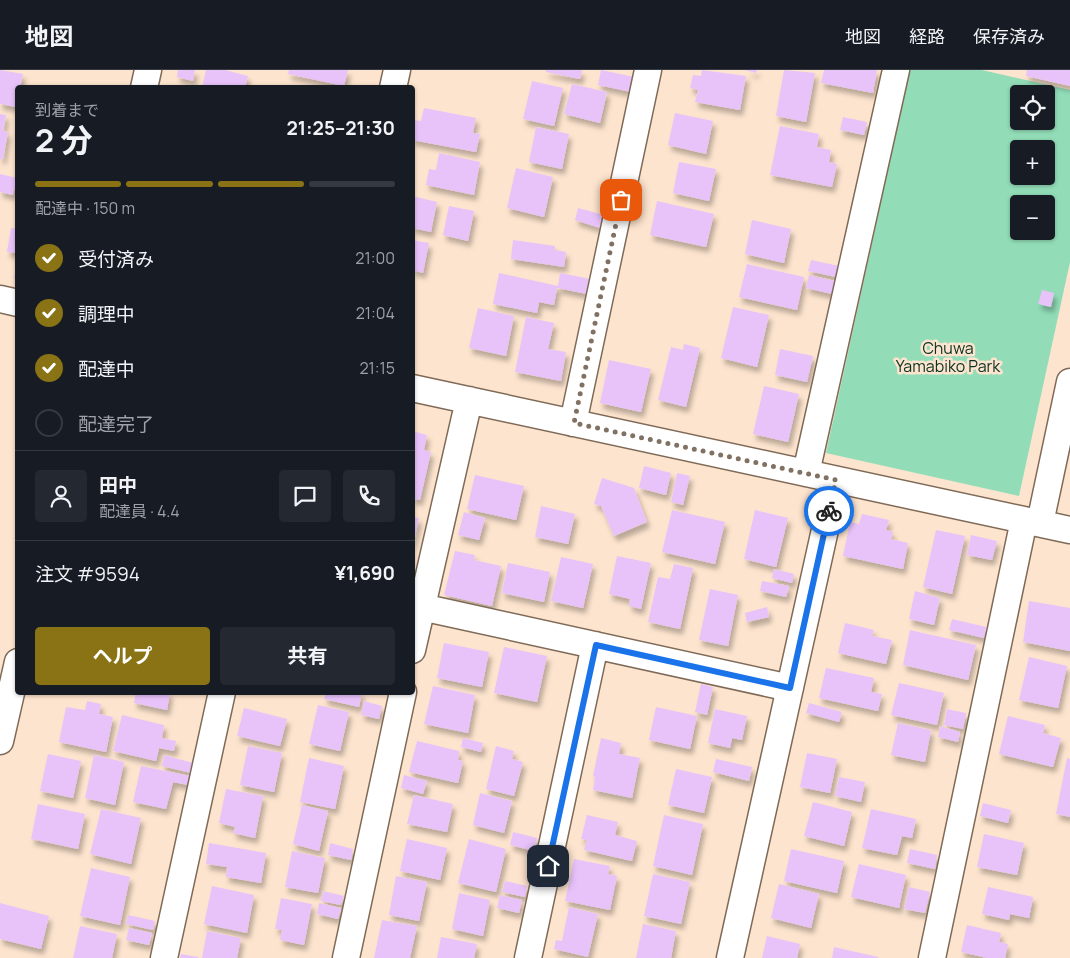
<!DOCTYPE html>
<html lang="ja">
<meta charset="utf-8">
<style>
body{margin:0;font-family:Manrope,"Noto Sans JP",sans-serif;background:#242831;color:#f1f3f6;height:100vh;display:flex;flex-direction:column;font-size:19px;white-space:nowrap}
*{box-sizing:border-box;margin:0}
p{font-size:16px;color:#9ea1a6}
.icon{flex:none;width:28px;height:28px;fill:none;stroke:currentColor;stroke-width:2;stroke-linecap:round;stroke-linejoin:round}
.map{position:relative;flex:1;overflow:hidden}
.details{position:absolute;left:15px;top:15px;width:400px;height:610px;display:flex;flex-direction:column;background:#171b24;border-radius:5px;box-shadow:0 1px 4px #0004}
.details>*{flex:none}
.fabs{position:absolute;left:1010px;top:15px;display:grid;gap:10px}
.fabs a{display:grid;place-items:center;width:45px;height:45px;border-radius:5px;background:#171b24;box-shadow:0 1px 4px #0004;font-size:25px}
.pin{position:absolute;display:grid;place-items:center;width:42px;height:42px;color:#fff;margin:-21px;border-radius:10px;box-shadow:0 2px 8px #0006}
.courier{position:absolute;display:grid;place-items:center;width:50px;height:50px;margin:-25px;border:4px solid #1a73e8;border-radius:50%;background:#fff;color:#222;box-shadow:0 1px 6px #0007}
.headline em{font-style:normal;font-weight:700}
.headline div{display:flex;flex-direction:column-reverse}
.headline{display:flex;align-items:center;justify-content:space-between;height:85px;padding:0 20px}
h1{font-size:32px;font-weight:700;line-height:38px}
.bar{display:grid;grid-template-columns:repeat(4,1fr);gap:8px 5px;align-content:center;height:60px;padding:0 20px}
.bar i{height:6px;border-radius:4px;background:#363941}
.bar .active{background:#897315}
.bar p{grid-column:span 4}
.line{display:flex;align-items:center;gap:12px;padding:0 20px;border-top:1px solid #363941}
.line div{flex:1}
.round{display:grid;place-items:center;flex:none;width:52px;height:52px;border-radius:5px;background:#242831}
ol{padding:0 20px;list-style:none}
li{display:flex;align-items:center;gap:15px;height:55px}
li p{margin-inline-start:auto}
li .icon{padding:5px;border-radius:50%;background:#897315;color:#fff;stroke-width:4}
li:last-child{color:#9ea1a6}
li i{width:28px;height:28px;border:2px solid #363941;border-radius:50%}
.button{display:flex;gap:10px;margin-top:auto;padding:10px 20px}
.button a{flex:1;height:58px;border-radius:5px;background:#897315;color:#fff;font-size:20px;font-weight:700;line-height:58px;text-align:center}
.button a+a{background:#242831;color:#f1f3f6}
header{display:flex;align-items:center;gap:30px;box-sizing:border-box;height:70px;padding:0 25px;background:#171b24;border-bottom:1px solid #363941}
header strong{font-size:24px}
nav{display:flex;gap:28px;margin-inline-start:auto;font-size:18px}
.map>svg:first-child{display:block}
</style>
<header>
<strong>地図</strong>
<nav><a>地図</a><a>経路</a><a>保存済み</a></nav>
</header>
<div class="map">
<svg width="1070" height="888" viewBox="0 0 1070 888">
<defs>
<filter id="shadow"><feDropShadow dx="3" dy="5.5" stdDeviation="2.5" flood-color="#0004"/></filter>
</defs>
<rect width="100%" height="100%" fill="#fde4ce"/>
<path fill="#92ddb8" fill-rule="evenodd" d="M910,0H982L1070,20V192L1019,426L826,383ZM1019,24H1046V51H1019ZM1019,79H1046V106H1019ZM1019,134H1046V161H1019Z"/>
<path fill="#e8c3fa" filter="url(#shadow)" d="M0,0L23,4L20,18H18L16,37L0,34Z
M178,0H195L193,11L177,7Z
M206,0H225L248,6L245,18H202Z
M289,0H348L344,16L288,4Z
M546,0H582L580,9L546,2Z
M601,0L634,7L631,22L598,15Z
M702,0L746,6L740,40L695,32L698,20L690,18L693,5L701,6Z
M745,0H757L756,3Z
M784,0L815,3L806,52L776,46Z
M824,0H877L873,23L821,13Z
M1027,0H1070V16L1026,6Z
M532,11L563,18L554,56L523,49Z
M572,14L607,22L600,53L564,44Z
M424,38L476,48L473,63L480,64L476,82L412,70V50L421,51Z
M675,43L713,51L706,84L668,75Z
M0,44L6,45L3,61L8,62L3,89H0Z
M843,47L867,52L864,65L840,60Z
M780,56L819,64L817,77L831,80L829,92L837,94L832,117L770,105Z
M536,57L569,64L562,99L529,92Z
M439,83L480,92L474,125L426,115L429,99L436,100Z
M679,92L716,99L709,131L673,123Z
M516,98L553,107L544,147L507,138Z
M0,104L17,108L13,125L0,122Z
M412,126L437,132L431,162L412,158Z
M657,131L714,144L706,177L650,165Z
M449,136L474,141L468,171L443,165Z
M578,138L604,145L600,158L575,150Z
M752,150L791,159L784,193L745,184Z
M11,158L18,159L16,183L7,182Z
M412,170L429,173L423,203L412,200Z
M513,170L555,176V180L566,182L564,197L511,189Z
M811,190L839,196L836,207L808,201Z
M17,194H18V209L14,208Z
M747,194L804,207L797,240L739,227Z
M499,203L558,216L560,203L590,209L587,224L557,218L554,235L539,232L537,243L493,234Z
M809,205L835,211L832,224L806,218Z
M1042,220L1054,223L1051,237L1038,234Z
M733,237L769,245L757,297L721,288Z
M478,238L514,246L506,286L469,278Z
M526,247L554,253L548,279L566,282L561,311L515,302Z
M684,274L700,278L686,337L658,330L671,277L683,280Z
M780,279L813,286L807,312L775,305Z
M609,290L651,299L641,342L600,333Z
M764,316L799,324L788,372L753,364Z
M412,361L427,365L424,380L431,382L420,430L412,429Z
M644,396L671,403L666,425L639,418Z
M677,403L690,406L683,435L671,432Z
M475,405L524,416L516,450L467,439Z
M602,408L634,418L647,452L614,466L601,436L594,434Z
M541,436L575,444L568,474L535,467Z
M672,440L725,452L715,494L662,482Z
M755,440L788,448L776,497L744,489Z
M464,442L485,448L479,470L458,465Z
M862,444L889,450L886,460L893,462L891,469L908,473L903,499L843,486L850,452L859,454Z
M412,447L419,448L413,476H412Z
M936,460L965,466L952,524L923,517Z
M971,465L997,471L992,490L967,485Z
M455,481L475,485L474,490L501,496L492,536L444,525Z
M617,486L651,493L641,539L629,536L630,529L609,524Z
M561,487L593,494L583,538L551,531Z
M508,493L550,502L544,532L502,523Z
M674,494L693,498L680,559L648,552L658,507L670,509Z
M774,499L794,504L792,513L772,508Z
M762,511L789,516L786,527L760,521Z
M710,519L738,525L728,576L699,570Z
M915,521L940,528L934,555L909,549Z
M1029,531L1070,538V581L1023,572Z
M767,537L769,547L747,552L745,543Z
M952,549L986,557L984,568L949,560Z
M845,553L874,560L872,566L892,570L886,594L838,583Z
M910,560L976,575L968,610L903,595Z
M444,573L489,582L482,617L437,608Z
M504,577L547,586L537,632L494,623Z
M1029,587L1067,596L1058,638L1019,630Z
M826,598L874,608L871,622L882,624L878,641L819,628Z
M899,613L944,623L937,655L891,645Z
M701,614L713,617L707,645L695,642Z
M433,616L475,625L468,663L424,654Z
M136,622H170L167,640L134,633Z
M326,622H362L359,637L324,629Z
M87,631L101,634L99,644L113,647L106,682L59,672L66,637L85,640Z
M364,631L382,636L379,649L361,645Z
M809,633L842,642L839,652L806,643Z
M318,635L349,642L340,681L309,674Z
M656,637L697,646L690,679L649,670Z
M244,638L287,649L280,676L237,666Z
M715,639L747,646L742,670L732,668L730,678L708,673Z
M947,639L966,643L963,659L944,655Z
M122,645L164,655L162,668L176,671L174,681L159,678L156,691L113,681Z
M1008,646L1045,655L1043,663L1061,668L1053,697L999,684Z
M898,653L931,660L925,692L891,685Z
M940,656L960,662L958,672L938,667Z
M463,668L483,673L481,682L461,677Z
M601,668L621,673L619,684L640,688L632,728L593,720L595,707L593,706Z
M417,671L459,681L458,690L463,691L458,713L409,702Z
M248,676L282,683L274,722L240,715Z
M496,676L514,681L512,689L523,692L514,726L486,719Z
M807,683L837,689L830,723L800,717Z
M48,684L81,691L73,728L40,721Z
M94,685L124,692L115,735L85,728Z
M164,685L193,693L191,703L162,696Z
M309,688L344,696L335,739L300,732Z
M1067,688L1070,689V747L1056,744Z
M716,689L752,697L749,711L713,702Z
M141,696L190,706L188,715L173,712L166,739L133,732Z
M676,699L712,707L704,743L668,735Z
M404,705L427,711L423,724L401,718Z
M839,707L865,712L861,732L835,726Z
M226,719L263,726L255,768L233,763L235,757L219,753Z
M480,723L512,731L504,763L473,755Z
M414,725L453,734L447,762L407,754Z
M813,732L852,742L844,776L804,766Z
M983,733L1011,740L1008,753L980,746Z
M38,734L85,744L78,779L31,769Z
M302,735L328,741L319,781L293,774Z
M101,739L141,748L131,794L90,784Z
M871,739L916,749L912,768L902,766L897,785L862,778Z
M587,745L618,752L615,765L637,771L632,791L584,780L587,770L581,769Z
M664,745L703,754L692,805L653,796Z
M513,762L537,768L534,781L510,775Z
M984,764L1024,773L1017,805L977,797Z
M407,769L447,778L440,810L400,801Z
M469,769L506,779L496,822L458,813Z
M209,773L266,783L261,813L226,807L227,797L206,794Z
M330,773L353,779L351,790L328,785Z
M791,779L844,791L837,823L784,811Z
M910,779L937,785L935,799L907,793Z
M292,781L325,788L318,823L285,817Z
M574,789L610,796L608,804L617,806L610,840L565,831Z
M859,794L906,805L899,838L851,827Z
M91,798L130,807L120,855L80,846Z
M653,804L690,812L681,854L644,846Z
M396,806L427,812L419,851L389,845Z
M505,811L527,816L525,827L502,822Z
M779,814L819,824L811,858L771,848Z
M212,816L254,825L247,863L204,854Z
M909,817L930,822L925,843L904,839Z
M988,817L1033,827L1029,848L1010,844L1009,850L982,844Z
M323,821L344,826L341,835L321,831Z
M459,823L490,830L483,866L452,859Z
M500,825L522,830L519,843L497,838Z
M281,828L312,834L304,875L280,870L282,860L275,859Z
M0,833L49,846L41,879L0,869Z
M319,833L341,838L338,849L317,844Z
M569,837L598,844L588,887L554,879L556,870L562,871Z
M128,845L155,851L153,860L126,854Z
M382,850L417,856L410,888H374Z
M643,854L676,861L671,888H636Z
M967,855L1001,863L999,872L1008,874L1005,888H987L961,882Z
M80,856L117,864L112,888H73Z
M129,858L152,863L149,875L126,870Z
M207,861L241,868L237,888H202Z
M767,866L800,874L797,888H762Z
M441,867L477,874L474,888H437Z
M834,877L878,887V888H832Z
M181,884L198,887V888H180Z"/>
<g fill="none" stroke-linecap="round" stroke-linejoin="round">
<defs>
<path id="minor" d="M144,18L148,0
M393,18L397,0
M0,229L18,233
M412,318L1070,460
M573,353L648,0
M806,403L896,0
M1040,453L1070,312
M412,535L790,618
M412,580L469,330
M0,671L18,592
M164,888L222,622
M346,888L403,622
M528,888L595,575
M730,888L836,410
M932,888L1024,450"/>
</defs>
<use href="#minor" stroke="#7f6a57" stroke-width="29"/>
<use href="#minor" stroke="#fff" stroke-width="26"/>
</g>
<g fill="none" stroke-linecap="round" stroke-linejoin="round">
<path stroke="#807163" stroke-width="5" stroke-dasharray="0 9" d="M621,130L574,353L836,410L829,441"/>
<path stroke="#1a73e8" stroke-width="6" d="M548,796L596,575L790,618L829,441"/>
</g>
<g text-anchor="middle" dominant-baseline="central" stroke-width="5" stroke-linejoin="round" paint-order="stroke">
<g font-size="16" fill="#0a3222" stroke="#fde4ce">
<text x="948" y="278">Chuwa<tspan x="948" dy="18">Yamabiko Park</tspan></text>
</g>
</g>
</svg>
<div class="fabs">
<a><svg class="icon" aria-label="locate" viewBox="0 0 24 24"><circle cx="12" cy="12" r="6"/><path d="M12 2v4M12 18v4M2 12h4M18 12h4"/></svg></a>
<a>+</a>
<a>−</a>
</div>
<div class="pin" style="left:621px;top:130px;background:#ea580c"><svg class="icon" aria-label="bag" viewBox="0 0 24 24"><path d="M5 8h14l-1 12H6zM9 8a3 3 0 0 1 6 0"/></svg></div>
<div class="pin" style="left:548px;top:796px;background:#1f2937"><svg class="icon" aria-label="home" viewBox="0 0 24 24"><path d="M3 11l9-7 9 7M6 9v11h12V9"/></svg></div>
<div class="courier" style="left:829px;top:441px"><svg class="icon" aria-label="bike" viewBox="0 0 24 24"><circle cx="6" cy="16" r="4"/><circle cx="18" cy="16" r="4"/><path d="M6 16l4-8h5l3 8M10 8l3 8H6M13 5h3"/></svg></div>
<section class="details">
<div class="headline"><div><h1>2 分</h1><p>到着まで</p></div><em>21:25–21:30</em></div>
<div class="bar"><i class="active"></i><i class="active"></i><i class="active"></i><i></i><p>配達中 · 150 m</p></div>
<ol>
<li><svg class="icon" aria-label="check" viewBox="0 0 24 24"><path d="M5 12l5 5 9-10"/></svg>受付済み<p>21:00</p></li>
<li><svg class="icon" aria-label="check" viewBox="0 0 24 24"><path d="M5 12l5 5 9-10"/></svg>調理中<p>21:04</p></li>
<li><svg class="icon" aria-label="check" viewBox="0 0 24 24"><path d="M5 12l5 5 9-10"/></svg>配達中<p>21:15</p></li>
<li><i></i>配達完了</li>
</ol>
<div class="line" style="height:90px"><a class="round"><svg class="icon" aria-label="person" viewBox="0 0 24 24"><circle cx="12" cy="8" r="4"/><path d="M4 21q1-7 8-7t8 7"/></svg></a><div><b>田中</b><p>配達員 · 4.4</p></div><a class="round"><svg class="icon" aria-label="chat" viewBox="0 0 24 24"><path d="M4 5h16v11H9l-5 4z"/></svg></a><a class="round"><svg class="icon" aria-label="phone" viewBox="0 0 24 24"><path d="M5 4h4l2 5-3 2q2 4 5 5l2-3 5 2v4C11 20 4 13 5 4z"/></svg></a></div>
<div class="line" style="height:65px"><div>注文 #9594</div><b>¥1,690</b></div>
<div class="button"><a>ヘルプ</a><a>共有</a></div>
</section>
</div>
